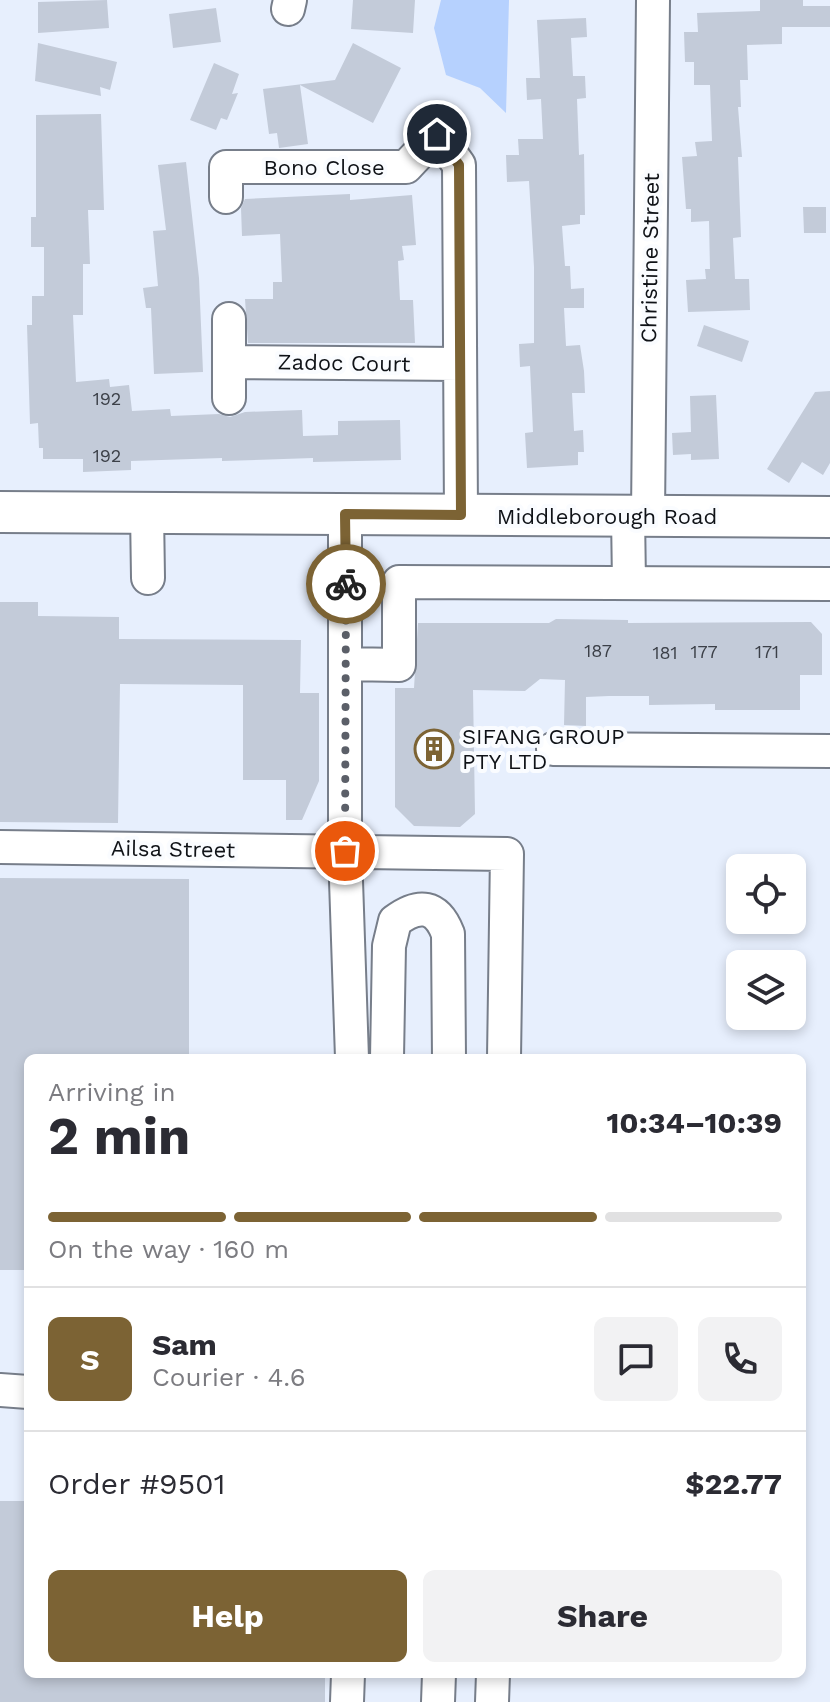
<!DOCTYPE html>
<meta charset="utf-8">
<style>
body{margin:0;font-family:"Work Sans",sans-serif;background:#f2f2f3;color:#2b2b33;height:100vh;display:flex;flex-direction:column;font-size:30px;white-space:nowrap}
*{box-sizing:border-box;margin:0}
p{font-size:26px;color:#7c7c81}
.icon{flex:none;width:44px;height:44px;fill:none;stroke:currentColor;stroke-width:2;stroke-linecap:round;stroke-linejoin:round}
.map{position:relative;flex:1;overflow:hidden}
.panel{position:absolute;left:24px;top:1054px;width:782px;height:624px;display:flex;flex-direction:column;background:#fff;border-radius:12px;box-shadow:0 4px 12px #0003}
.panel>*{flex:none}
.controls{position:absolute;left:726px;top:854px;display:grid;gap:16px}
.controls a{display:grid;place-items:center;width:80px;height:80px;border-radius:12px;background:#fff;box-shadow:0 4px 12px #0003;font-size:40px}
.pin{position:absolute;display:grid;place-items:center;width:68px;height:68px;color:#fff;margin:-34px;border:4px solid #fff;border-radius:50%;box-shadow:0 2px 8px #0007}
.courier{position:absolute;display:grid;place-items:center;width:80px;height:80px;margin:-40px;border:6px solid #7c6334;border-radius:50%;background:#fff;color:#222;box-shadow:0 2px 10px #0007}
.head em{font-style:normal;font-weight:700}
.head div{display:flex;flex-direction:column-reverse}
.head{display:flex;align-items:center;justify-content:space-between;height:136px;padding:0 24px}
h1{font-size:52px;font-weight:700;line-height:60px}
.bar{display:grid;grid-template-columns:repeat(4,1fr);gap:12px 8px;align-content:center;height:96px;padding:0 24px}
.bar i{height:10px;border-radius:6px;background:#e1e1e2}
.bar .active{background:#7c6334}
.bar p{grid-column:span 4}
.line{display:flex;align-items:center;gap:20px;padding:0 24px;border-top:2px solid #e1e1e2}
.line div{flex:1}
.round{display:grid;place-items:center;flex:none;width:84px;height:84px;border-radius:12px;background:#f2f2f3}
.action{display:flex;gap:16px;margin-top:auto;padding:16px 24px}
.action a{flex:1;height:92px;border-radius:12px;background:#7c6334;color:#fff;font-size:32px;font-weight:700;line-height:92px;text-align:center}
.action a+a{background:#f2f2f3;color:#2b2b33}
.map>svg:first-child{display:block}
</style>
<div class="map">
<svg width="830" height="1702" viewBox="0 0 830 1702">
<rect width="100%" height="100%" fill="#e7effd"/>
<path fill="#b6d1fe" d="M441,0H509L506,113L480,88L446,75L434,28Z"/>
<path fill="#c3cbd9" d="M107,0L109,28L38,33V2Z
M353,0H415L413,33L351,29Z
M760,0H803V6H830V27H782V44L747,45L748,80H740L741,107H738L742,157H738L741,237L733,238L735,279H749L750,310L688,312L686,280L706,279L705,269H710L709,221L691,222V209H686L682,157L697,156L695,142L712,141L710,85H694V62H685L684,32H698L697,13L760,11Z
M216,8L221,42L173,48L169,14Z
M586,18L587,37L571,38L573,76H585L586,98L577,99L579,155L584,154L585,215H580V224L562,226L565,266H570L571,289L584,288V308H564L566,346L580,345L584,371L585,393H572L574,431L583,430L584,452H578V465L527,468L525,433L533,432L530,366L520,367L519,344L534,343V267L529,181L507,182L506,155H519L518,139H543L541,99L527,100L526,78H540L537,20Z
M38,43L117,62L110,90L100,87L101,96L35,81Z
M353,43L401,68L373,123L300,85L308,144L279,148L277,133L269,134L263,89L335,80Z
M214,63L239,74L232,94L238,93L227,120L221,118L216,130L190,120Z
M101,114L104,210H88L90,264H83V315H73L76,382L109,379L110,387L129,385L132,411L170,409L171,416L219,414L230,417L245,412L302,410L303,436L338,435V421L400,420L401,460L313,462V458L222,461V458L131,461V470L83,472V459H43V448H39L38,423L30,424L27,325H32V296H44V247H31V217H36V115Z
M186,162L199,278L203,372L154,374L151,308H146L143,288L158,286L153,231L166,230L158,165Z
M350,194V200L412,195L416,245L402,246L404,260L398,261L400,300H413L415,343H248L245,299H273V282H282L280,234L242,236L241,208L245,199Z
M803,207H826V233H804Z
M704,325L749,341L742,362L697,346Z
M830,391V463L823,475L802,462L789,483L767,469L815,392Z
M716,395L719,459L691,460V454L673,455L672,433L691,432L690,396Z
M0,602H38V616L119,617V639L301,640L300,693H319V781L302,820H286V780H243V685L120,684L118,823L0,822Z
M556,619L628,620V623L811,622L822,634V675H800V710H715V704L649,705V696H609L586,697V726L564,725L565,680L540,679L525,691L473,690L475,814L460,827L414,826L395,807V688H414L418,623H549Z
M0,878L189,879V1058H28V1270H0Z
M0,1501H28V1674H325V1702H0Z"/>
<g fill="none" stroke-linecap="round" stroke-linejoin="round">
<defs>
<path id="minor" d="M288,9L290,0
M226,197V167H406L437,134L459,165L461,515
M229,362L459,364
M229,398V319
M147,512L148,578
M345,514V851L352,1058
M628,515L629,583
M648,515L653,0
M346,664L399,665V582L830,584
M553,749L830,751
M0,847L507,854L504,1058
M387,1058L389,946L395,921C419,903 437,905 448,934L449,1058
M0,1390L28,1392
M347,1702L348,1674
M438,1702L439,1674
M492,1702L493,1674"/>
<path id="major" d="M0,512L830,517"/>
</defs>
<use href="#minor" stroke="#777e8a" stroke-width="36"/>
<use href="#major" stroke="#777e8a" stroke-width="44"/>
<use href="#minor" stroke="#fff" stroke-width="32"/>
<use href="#major" stroke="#fff" stroke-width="40"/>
</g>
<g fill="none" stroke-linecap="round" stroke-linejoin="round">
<path stroke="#5b5f68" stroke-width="8" stroke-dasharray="0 14.4" d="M345,851L346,584"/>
<path stroke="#7c6334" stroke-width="10" d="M346,584L345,514L461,515L459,165L437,134"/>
</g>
<defs>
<symbol id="building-ring" viewBox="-11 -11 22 22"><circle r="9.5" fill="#fafcff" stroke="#7c6334" stroke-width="1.5"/><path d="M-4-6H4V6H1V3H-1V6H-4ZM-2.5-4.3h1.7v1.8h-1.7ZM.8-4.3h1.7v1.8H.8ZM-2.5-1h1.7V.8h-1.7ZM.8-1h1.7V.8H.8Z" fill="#7c6334"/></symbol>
</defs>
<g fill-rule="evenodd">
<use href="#building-ring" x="412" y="727" width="44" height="44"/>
</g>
<g text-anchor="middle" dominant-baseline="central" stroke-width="8" stroke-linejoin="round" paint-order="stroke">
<g font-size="18" fill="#3c4048">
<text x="107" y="398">192</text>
<text x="107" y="455">192</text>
<text x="598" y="650">187</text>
<text x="704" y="651">177</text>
<text x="767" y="651">171</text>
<text x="665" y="652">181</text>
</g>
<g font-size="22" fill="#0f1217" stroke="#fafcff">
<text x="324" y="167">Bono Close</text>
<text transform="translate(650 258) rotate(-89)">Christine Street</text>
<text transform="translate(344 363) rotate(1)">Zadoc Court</text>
<text x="607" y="516">Middleborough Road</text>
<text transform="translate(173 849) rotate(1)">Ailsa Street</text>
</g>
<g font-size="22" fill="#0f1217" stroke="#fafcff" text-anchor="start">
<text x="462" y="736">SIFANG GROUP<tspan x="462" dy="25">PTY LTD</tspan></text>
</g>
</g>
</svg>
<div class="controls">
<a><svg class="icon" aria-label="locate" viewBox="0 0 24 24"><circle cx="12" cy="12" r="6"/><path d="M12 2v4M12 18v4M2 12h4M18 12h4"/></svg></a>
<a><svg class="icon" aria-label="layers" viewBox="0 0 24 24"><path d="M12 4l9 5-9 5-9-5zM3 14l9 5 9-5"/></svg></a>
</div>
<div class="pin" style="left:345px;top:851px;background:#ea580c"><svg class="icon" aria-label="bag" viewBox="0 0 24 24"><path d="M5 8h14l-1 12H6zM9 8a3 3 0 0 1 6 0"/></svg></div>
<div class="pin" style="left:437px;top:134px;background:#1f2937"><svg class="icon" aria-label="home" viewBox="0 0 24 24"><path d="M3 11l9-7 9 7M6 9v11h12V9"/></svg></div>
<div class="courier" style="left:346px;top:584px"><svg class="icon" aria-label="bike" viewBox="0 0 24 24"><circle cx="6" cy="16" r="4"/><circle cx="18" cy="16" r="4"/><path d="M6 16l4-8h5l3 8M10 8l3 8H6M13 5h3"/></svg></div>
<section class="panel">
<div class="head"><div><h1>2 min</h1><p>Arriving in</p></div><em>10:34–10:39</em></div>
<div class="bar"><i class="active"></i><i class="active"></i><i class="active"></i><i></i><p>On the way · 160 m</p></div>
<div class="line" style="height:144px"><b class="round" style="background:#7c6334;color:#fff">S</b><div><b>Sam</b><p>Courier · 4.6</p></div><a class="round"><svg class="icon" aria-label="chat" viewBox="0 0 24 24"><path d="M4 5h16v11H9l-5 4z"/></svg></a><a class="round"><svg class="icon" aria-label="phone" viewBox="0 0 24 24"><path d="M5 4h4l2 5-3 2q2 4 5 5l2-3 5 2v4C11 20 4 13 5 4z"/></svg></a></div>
<div class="line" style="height:104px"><div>Order #9501</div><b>$22.77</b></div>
<div class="action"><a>Help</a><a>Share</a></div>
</section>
</div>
